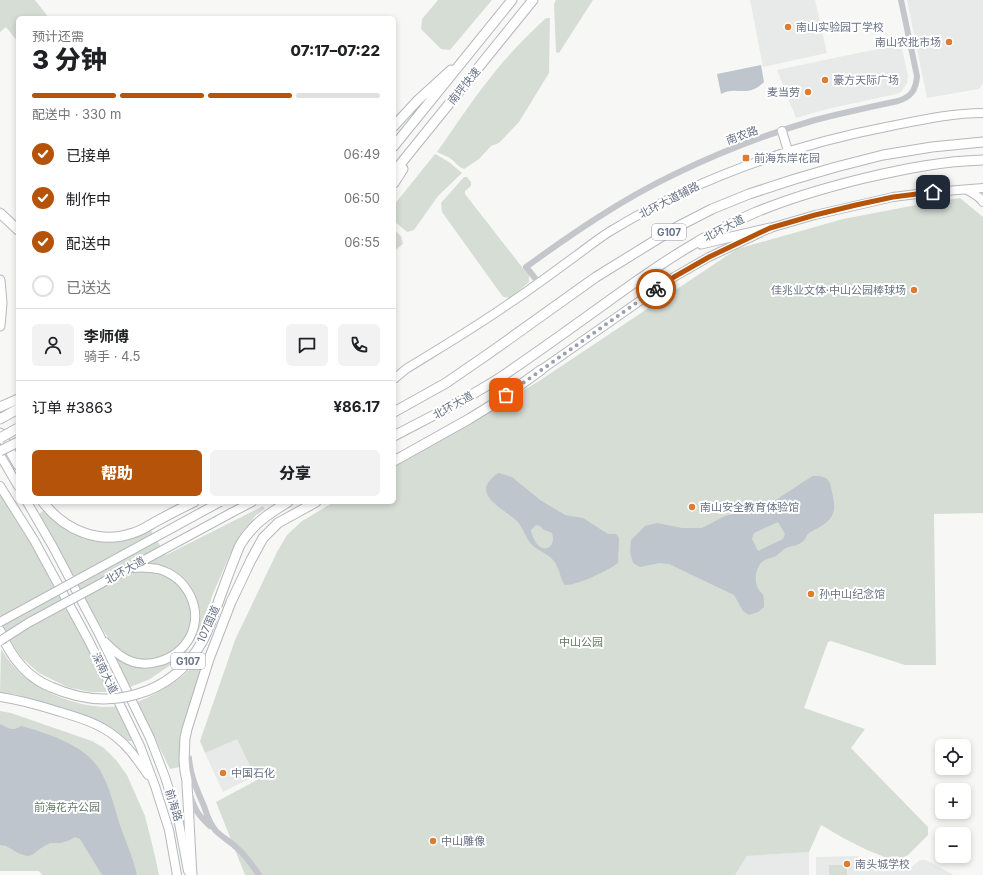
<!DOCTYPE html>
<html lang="zh">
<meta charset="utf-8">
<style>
body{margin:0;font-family:Inter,"Noto Sans SC",sans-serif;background:#f2f2f2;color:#202124;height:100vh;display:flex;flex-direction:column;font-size:15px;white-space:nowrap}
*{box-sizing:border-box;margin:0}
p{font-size:13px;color:#757577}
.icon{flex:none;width:22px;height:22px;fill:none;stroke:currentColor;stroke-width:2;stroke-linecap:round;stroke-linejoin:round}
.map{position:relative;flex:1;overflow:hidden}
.panel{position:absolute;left:16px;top:16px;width:380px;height:488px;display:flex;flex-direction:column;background:#fff;border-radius:6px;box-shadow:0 2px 6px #0003}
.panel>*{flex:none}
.fabs{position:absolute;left:935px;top:739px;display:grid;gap:8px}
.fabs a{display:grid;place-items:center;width:36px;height:36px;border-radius:6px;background:#fff;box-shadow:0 2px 6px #0003;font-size:20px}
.pin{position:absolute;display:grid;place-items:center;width:34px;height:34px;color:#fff;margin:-17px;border-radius:8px;box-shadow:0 2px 6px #0006}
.courier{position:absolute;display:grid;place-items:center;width:40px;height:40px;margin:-20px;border:3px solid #b45309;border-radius:50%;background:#fff;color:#222;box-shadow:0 1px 5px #0007}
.headline em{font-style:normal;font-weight:800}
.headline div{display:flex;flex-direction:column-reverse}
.headline{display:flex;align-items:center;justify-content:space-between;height:68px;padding:0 16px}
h1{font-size:26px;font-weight:800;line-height:30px}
.bar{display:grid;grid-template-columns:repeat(4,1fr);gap:6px 4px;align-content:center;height:48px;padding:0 16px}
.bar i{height:5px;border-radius:3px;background:#e0e0e0}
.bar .on{background:#b45309}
.bar p{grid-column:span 4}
.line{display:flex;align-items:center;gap:10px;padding:0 16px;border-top:1px solid #e0e0e0}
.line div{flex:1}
.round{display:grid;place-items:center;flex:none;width:42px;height:42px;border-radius:6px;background:#f2f2f2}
ol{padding:0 16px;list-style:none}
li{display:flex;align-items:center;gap:12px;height:44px}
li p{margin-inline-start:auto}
li .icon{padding:4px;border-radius:50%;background:#b45309;color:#fff;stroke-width:4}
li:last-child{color:#757577}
li i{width:22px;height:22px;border:2px solid #e0e0e0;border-radius:50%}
.button{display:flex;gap:8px;margin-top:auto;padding:8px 16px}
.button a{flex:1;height:46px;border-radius:6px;background:#b45309;color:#fff;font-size:16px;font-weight:800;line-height:46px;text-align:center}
.button a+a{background:#f2f2f2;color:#202124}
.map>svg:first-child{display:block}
</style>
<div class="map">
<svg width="983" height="875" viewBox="0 0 983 875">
<rect width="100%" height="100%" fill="#f7f8f5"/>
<path fill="#e8e9e9" d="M750,0H815L827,53L763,67Z
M907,0H983V83L979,89L927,98Z
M901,44L908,76L907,83L901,92L896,94L823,110L796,118L777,70Z
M237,738L255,776L223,792L205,753Z
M809,852V875H735L747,856Z
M858,856L890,870L909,869L920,860H926L954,875H816V857Z"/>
<path fill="#d6ddd5" d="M0,0H35L49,18H18V42L6,27L0,32Z
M438,0H492L450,50L441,49L421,29L422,19Z
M556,0H593L559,53L556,52L554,4Z
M546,18H550L549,73L519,122L499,143L491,146L479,159L464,169L460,167L450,158L437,152C458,122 479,90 503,62C516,47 531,32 546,18Z
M435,154L449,162L462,173L438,196L414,230L407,232L394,221V205Z
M464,177H467L471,182V186L465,191V194L529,276V282L510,298L503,297L442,212L441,203Z
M960,198L983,217V513L934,514L936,665H905L831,641L828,642L804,708L865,729L851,748L928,827V835L908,855L902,858L892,860L867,850L845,839L821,825L809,852L747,856L735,875H245L216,802L257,780L237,739L205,753L200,741L235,640L277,552L287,535L302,521L334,502H394V467L539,381L737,249L843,219L932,202Z
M394,230L401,236L403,244L394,251Z
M0,495L31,544L83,635L112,692H90L67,687L39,673L22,658L11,643L3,627L0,614Z
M263,506L265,509L255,516L231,552L212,596L203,628L186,652L169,666L150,679L128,688L116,661L107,636L97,621L39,514L44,510L54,521L69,532L85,539L103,541L150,529L166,555Z
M1,649C6,656 10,663 16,669C38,693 86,711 118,706L132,741H128L113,728L88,718L38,701L14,694L0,693Z
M199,660L205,663L184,727L180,743V767L170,769L137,702C162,692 181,680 199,660Z
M0,711L11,713L92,741L104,748L116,760L127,775L145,816L155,856L159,875H42L39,871H0Z
M829,865H847V875H829Z"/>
<path fill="#bec5cc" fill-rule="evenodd" d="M761,65L764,82C747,99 736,85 721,94L717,74Z
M499,473L512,477L540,500L565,515L583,518L608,534H616L619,538L618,563C607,571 578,585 565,585C560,580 560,567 553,560C547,553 538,551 531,544C525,537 523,527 517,521C508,512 478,498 488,483C492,478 494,475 499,473ZM536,525L540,526L544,530L552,533C557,549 541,555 534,539C533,536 531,534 531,530Z
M813,476C822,476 829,476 831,487C834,503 839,514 823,525C819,528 813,530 809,533C806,535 806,540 802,542C797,546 793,546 788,547C783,549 780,553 776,556C770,559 763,559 760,564C755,571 754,583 759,590C760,592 762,593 763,595C764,598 764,603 764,607L758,612L749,615L743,611L734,595L669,564L659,563L640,567L633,563L630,552L631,540L645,526L657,523L682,528H702L725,516L767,506L803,482ZM778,522L785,534L783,539L758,551L752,539L754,533Z
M0,724C8,728 12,732 21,726C47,733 85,745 100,770C109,786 114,805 119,822C125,840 133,857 137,875H102L80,839L75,837L70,840L61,843H50L41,848L32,855L27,856L18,853L6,846L0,845Z"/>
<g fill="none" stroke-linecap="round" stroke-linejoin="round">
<defs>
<path id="major" d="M782,131L788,151
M967,190C973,193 979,196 983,202
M541,370L674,277L709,257L770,228L815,215L893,197L933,192L983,188
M394,379L406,369C440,348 474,328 507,305C531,289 554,272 577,255C588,247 598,239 609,232C695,179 792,145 891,126C921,120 952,113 983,113
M0,455L18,486
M0,486L34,540L89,641L140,746L155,786L169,830L177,875
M27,502L53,547L99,634L150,738L165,777L178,818L188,871
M231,513L252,502
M105,642C110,647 115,652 121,656C144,672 177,661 190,637C204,609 187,577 158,569C149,567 140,567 130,568
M0,697C20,700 38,705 57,711C77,717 99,723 116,737C129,747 138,761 148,775"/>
<path id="highway" d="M394,126L418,100L451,70
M394,146L512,0
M394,172L533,0
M394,183L403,169
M0,213L18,230
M701,244L770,228
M0,280L2,303L0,326
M0,407L18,399
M394,412L446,383L491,352L596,277L677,227L712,209L749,194L795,179L836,167L883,155L932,147L983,142
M0,419L18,409
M0,433L18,465
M394,436C430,417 467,399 501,377C538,352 574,326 610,300C635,282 660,264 687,248C708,235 731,223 754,213C790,198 828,187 865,178C904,169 943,161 983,160
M394,461L469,419L495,403L541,370
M43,502C64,530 99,545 133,533C141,531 148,526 155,522C168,515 181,508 194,502
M253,528C263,517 275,510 288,502
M0,631C10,655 26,677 51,687
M192,875C190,845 189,815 187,785V781L185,771L184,760L185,738L187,729L209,659L231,602L251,560L263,538L278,523L316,502"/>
</defs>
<use href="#major" stroke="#b5b8bd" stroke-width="10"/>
<use href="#highway" stroke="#b5b7bc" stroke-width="11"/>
<path stroke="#c4c6cb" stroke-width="6" d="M539,283L526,267C573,233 621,200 673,175C718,153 767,134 815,120C842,113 870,107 898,101C911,97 916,90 917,76L901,0
M189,758C190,775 197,790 204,806C207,815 209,823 216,831C222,837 231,842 237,848C246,856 253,866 259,875
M190,795C195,810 198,815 210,826"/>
<use href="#major" stroke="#fff" stroke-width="8"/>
<use href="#highway" stroke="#fff" stroke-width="9"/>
<defs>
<path id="major-bridge" d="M0,622L220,502
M0,641L28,623L231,513"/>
<path id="highway-bridge" d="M0,438L18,428
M0,451L18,442
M51,687C107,712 171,697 202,642C208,631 212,619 216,608C224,587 231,566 240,545L246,536L253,528"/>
</defs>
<use href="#major-bridge" stroke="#b5b8bd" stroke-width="10" stroke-linecap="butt"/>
<use href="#highway-bridge" stroke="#b5b7bc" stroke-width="11" stroke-linecap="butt"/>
<use href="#major-bridge" stroke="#fff" stroke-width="8"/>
<use href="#highway-bridge" stroke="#fff" stroke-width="9"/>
</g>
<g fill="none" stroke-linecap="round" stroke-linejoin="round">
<path stroke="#9aa1ad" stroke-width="4" stroke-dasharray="0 7.2" d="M506,395L656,289"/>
<path stroke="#b45309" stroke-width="5" d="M656,289L674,277L709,257L770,228L815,215L856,205L893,197L933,192"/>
</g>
<g fill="#de7d2f" stroke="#fff" stroke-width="1.5">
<circle cx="788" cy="27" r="4"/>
<circle cx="949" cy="42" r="4"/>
<circle cx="825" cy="80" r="4"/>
<circle cx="808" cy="92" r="4"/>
<rect x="742" y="154" width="8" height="8" rx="2"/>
<circle cx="914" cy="290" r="4"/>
<circle cx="692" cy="507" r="4"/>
<circle cx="811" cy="594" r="4"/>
<circle cx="223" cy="773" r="4"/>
<circle cx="433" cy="841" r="4"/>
<circle cx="847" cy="864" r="4"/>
</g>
<g text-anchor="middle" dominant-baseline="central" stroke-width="4" stroke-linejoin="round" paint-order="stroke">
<g fill="#fff" stroke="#959caa" stroke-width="1">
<rect x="652" y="224" width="34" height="16" rx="3"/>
<rect x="171" y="653" width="34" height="16" rx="3"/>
</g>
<g font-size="10" font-weight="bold" fill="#687286">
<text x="669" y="232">G107</text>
<text x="188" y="661">G107</text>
</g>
<g font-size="11" fill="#687286" stroke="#fff" text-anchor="start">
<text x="796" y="27">南山实验园丁学校</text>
<text x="941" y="42" text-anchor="end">南山农批市场</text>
<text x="833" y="80">豪方天际广场</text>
<text x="800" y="92" text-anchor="end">麦当劳</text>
<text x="754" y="158">前海东岸花园</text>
<text x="906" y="290" text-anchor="end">佳兆业文体·中山公园棒球场</text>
<text x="700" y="507">南山安全教育体验馆</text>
<text x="819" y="594">孙中山纪念馆</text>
<text x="231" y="773">中国石化</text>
<text x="441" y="841">中山雕像</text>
<text x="855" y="864">南头城学校</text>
</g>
<g font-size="11" fill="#687286" stroke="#fff">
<text transform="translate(464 86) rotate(-51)">南坪快速</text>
<text transform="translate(742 135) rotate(-20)">南农路</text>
<text transform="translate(669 200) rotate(-27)">北环大道辅路</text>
<text transform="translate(724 228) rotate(-27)">北环大道</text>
<text transform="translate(453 405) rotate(-29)">北环大道</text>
<text transform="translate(125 570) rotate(-29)">北环大道</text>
<text transform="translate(208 624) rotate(-66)">107国道</text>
<text transform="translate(105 673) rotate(64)">深南大道</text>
<text transform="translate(174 805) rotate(73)">前海路</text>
</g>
<g font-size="11" fill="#637863" stroke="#fff">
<text x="581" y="642">中山公园</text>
<text x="67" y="807">前海花卉公园</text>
</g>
</g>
</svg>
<div class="fabs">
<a><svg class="icon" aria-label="locate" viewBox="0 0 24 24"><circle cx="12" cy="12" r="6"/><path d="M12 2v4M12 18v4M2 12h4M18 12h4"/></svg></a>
<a>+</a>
<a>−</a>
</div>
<div class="pin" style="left:506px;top:395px;background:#ea580c"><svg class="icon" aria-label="bag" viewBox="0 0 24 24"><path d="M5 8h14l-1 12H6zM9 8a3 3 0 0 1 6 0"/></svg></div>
<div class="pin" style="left:933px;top:192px;background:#1f2937"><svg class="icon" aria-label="home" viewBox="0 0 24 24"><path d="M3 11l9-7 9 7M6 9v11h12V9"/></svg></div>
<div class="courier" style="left:656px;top:289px"><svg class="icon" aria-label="bike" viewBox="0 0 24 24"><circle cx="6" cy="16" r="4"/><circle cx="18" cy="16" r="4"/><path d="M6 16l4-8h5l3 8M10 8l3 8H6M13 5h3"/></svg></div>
<section class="panel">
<div class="headline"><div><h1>3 分钟</h1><p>预计还需</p></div><em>07:17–07:22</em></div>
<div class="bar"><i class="on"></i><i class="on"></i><i class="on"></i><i></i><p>配送中 · 330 m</p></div>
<ol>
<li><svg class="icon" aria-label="check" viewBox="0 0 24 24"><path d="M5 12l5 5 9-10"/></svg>已接单<p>06:49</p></li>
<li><svg class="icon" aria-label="check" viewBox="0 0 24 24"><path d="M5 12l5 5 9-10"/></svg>制作中<p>06:50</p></li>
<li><svg class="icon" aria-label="check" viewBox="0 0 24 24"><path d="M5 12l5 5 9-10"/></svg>配送中<p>06:55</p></li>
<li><i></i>已送达</li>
</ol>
<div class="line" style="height:72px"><a class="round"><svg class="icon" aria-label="person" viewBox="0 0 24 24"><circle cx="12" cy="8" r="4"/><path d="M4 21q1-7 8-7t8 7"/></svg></a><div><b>李师傅</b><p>骑手 · 4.5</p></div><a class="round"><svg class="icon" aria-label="chat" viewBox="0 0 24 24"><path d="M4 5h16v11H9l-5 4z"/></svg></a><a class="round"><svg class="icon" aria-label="phone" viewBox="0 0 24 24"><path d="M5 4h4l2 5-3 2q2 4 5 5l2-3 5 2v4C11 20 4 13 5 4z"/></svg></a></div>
<div class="line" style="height:52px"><div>订单 #3863</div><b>¥86.17</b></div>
<div class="button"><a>帮助</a><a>分享</a></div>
</section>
</div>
